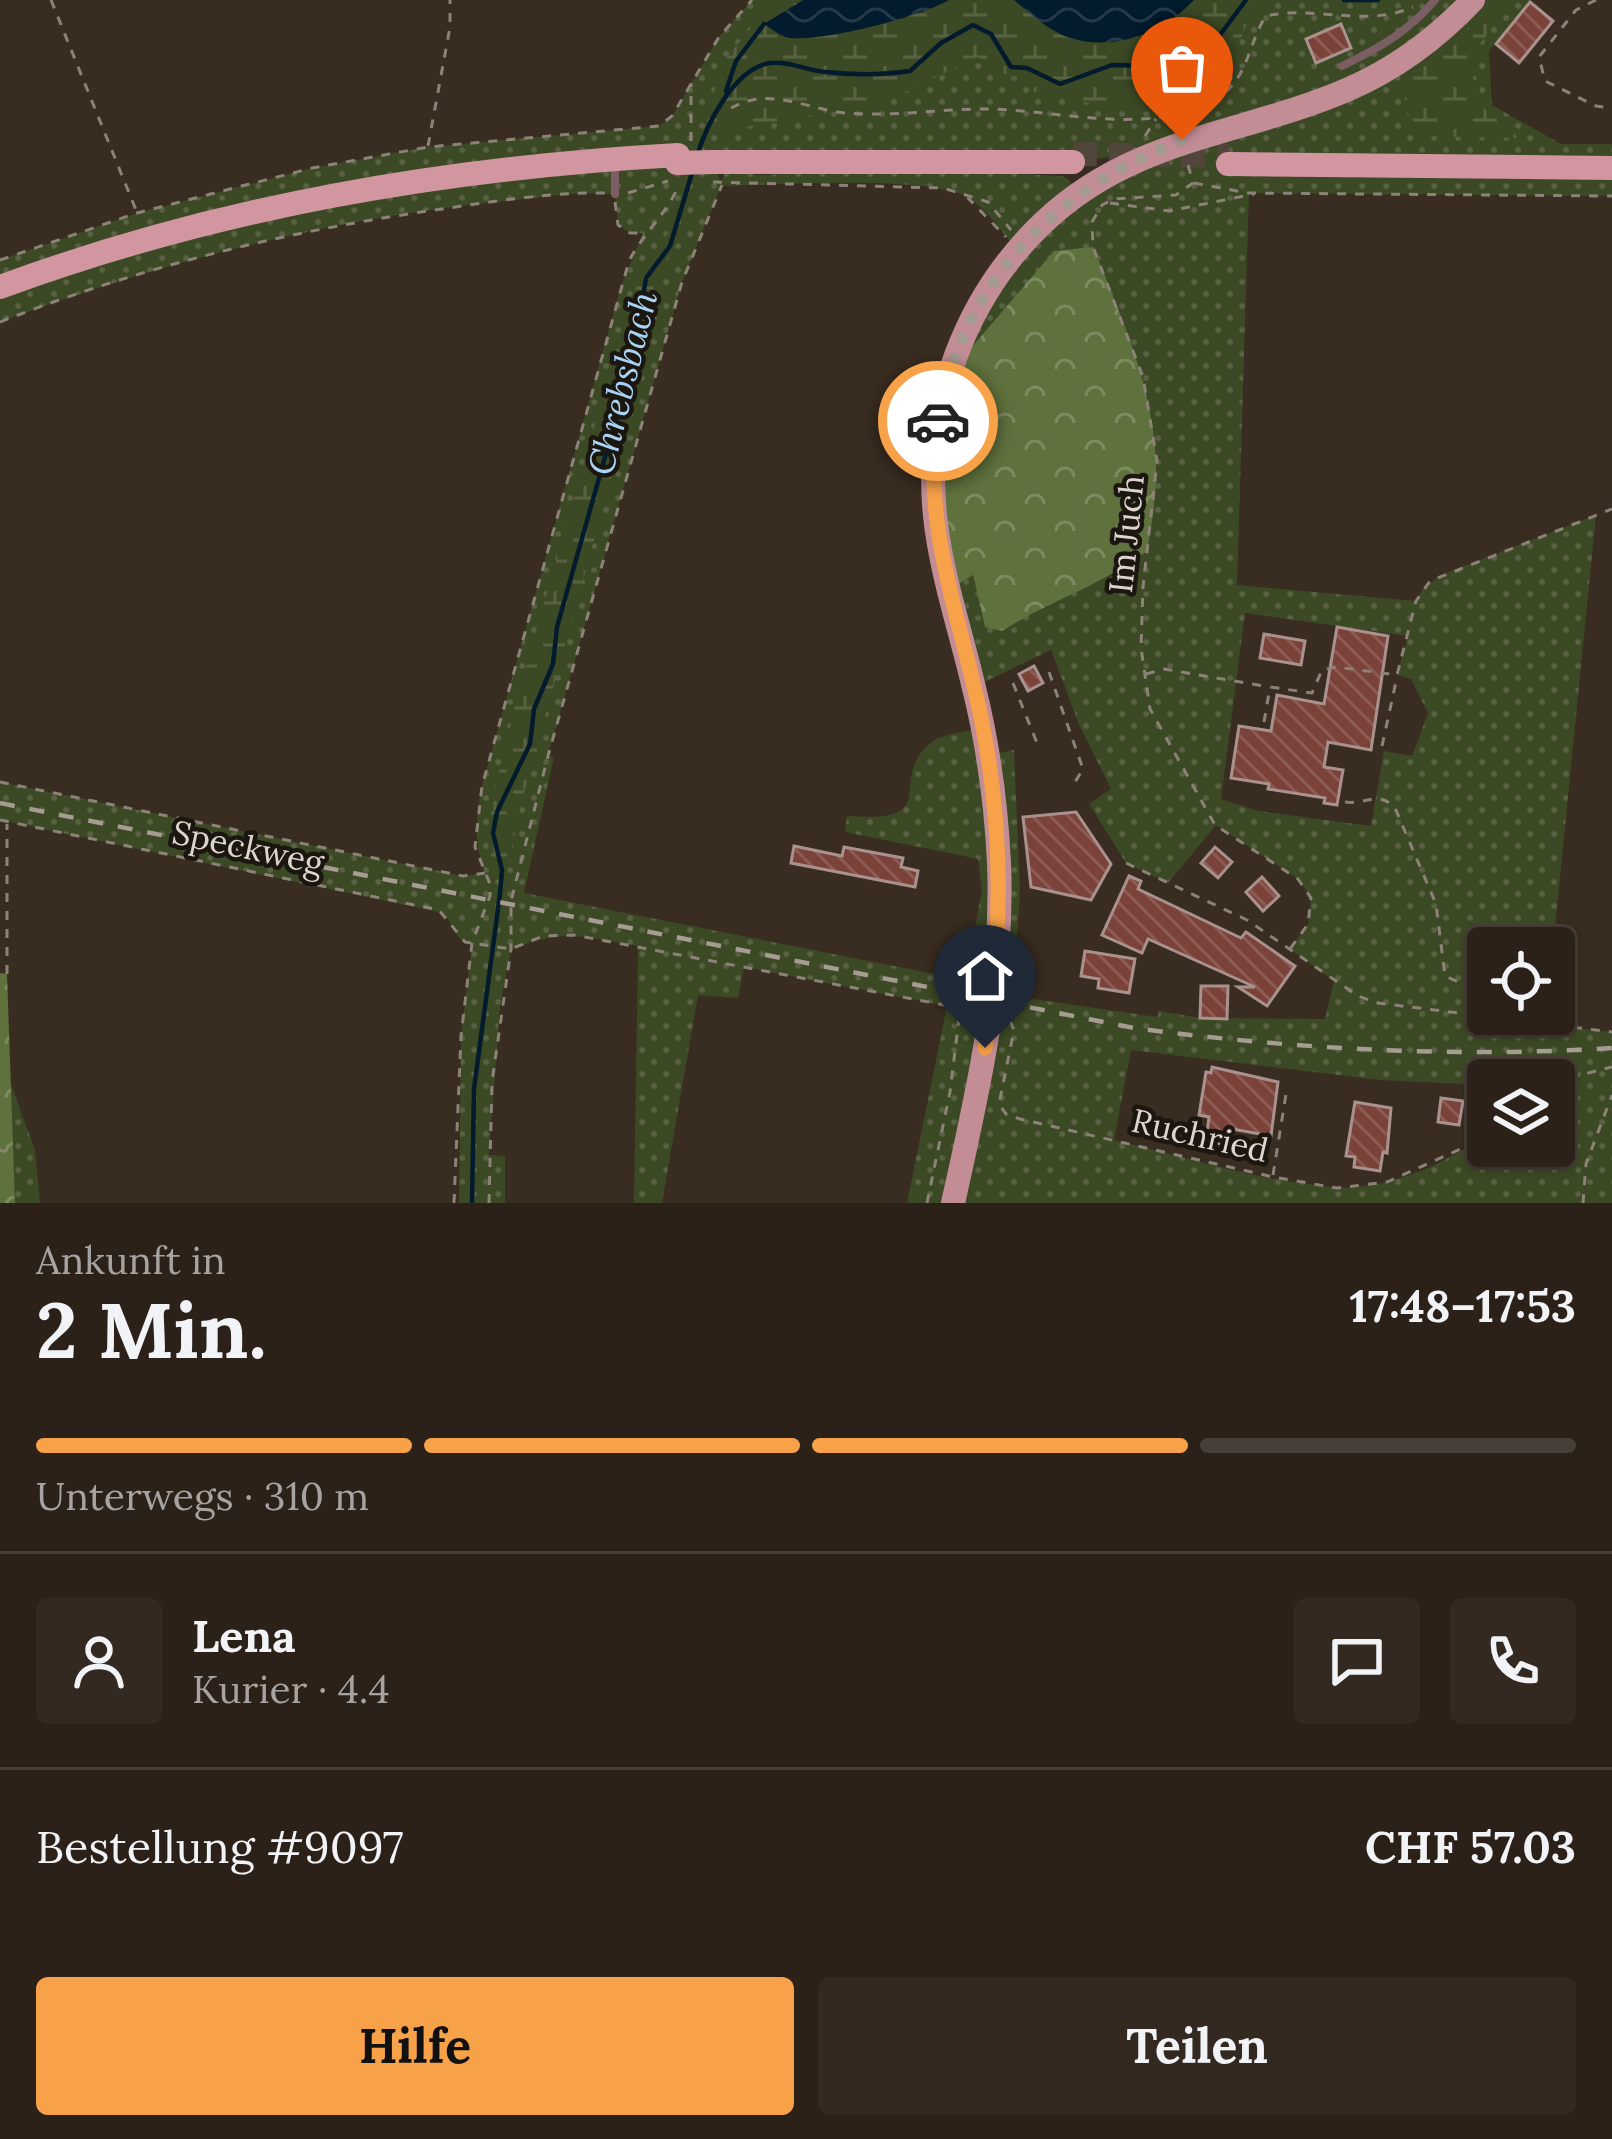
<!DOCTYPE html>
<html lang="de">
<meta charset="utf-8">
<style>
body{margin:0;font-family:Lora,serif;background:#332921;color:#f1f3f6;height:100vh;display:flex;flex-direction:column;font-size:45px;white-space:nowrap}
*{box-sizing:border-box;margin:0}
p{font-size:39px;color:#a6a3a2}
.icon{flex:none;width:66px;height:66px;fill:none;stroke:currentColor;stroke-width:2;stroke-linecap:round;stroke-linejoin:round}
.map{position:relative;height:1203px;overflow:hidden}
.sheet{display:flex;flex-direction:column;background:#2b2118;flex:1}
.sheet>*{flex:none}
.buttons{position:absolute;left:1467px;top:927px;display:grid;gap:24px}
.buttons a{display:grid;place-items:center;width:108px;height:108px;border-radius:12px;background:#2b2118;box-shadow:0 3px 9px #0004,0 0 0 3px #473e37;font-size:60px}
.pin{position:absolute;display:grid;place-items:center;width:102px;height:102px;color:#fff;margin:-123px -51px;border-radius:50% 50% 50% 0;rotate:-45deg;box-shadow:0 0 12px #0007}
.pin .icon{rotate:45deg}
.courier{position:absolute;display:grid;place-items:center;width:120px;height:120px;margin:-60px;border:9px solid #f7a149;border-radius:50%;background:#fff;color:#222;box-shadow:0 3px 15px #0007}
.overview em{font-style:normal;font-weight:700}
.overview div{display:flex;flex-direction:column-reverse}
.overview{display:flex;align-items:center;justify-content:space-between;height:204px;padding:0 36px}
h1{font-size:78px;font-weight:700;line-height:90px}
.bar{display:grid;grid-template-columns:repeat(4,1fr);gap:18px 12px;align-content:center;height:144px;padding:0 36px}
.bar i{height:15px;border-radius:9px;background:#473e37}
.bar .current{background:#f7a149}
.bar p{grid-column:span 4}
.line{display:flex;align-items:center;gap:30px;padding:0 36px;border-top:3px solid #473e37}
.line div{flex:1}
.round{display:grid;place-items:center;flex:none;width:126px;height:126px;border-radius:12px;background:#332921}
.primary-button{display:flex;gap:24px;margin-top:auto;padding:24px 36px}
.primary-button a{flex:1;height:138px;border-radius:12px;background:#f7a149;color:#111;font-size:48px;font-weight:700;line-height:138px;text-align:center}
.primary-button a+a{background:#332921;color:#f1f3f6}
.map>svg:first-child{display:block}
</style>
<div class="map">
<svg width="1612" height="1203" viewBox="0 0 1612 1203">
<defs>
<pattern id="grass-dots" width="8" height="8" patternUnits="userSpaceOnUse" patternTransform="scale(3)"><rect width="8" height="8" fill="#3c4925"/><path d="M2 2h.1M6 6h.1" fill="none" stroke="#586243" stroke-width="1.8" stroke-linecap="round"/></pattern>
<pattern id="forest-crowns" width="20" height="18" patternUnits="userSpaceOnUse" patternTransform="scale(3)"><rect width="20" height="18" fill="#5f713d"/><path d="M2 6a3 3 0 1 1 6 0M12 15a3 3 0 1 1 6 0" fill="none" stroke="#7d8b61"/></pattern>
<pattern id="wetland-marsh" width="20" height="14" patternUnits="userSpaceOnUse" patternTransform="scale(3)"><rect width="20" height="14" fill="#3c4925"/><path d="M1 5h8M5 5V1M11 12h8M15 12V8" fill="none" stroke="#586243"/></pattern>
<pattern id="water-waves" width="16" height="10" patternUnits="userSpaceOnUse" patternTransform="scale(3)"><rect width="16" height="10" fill="#021b2d"/><path d="M0 5q4-4 8 0t8 0" fill="none" stroke="#263b4a"/></pattern>
<pattern id="building-back-hatch" width="6" height="6" patternUnits="userSpaceOnUse" patternTransform="scale(3)"><rect width="6" height="6" fill="#7a4239"/><path d="M-1 5l2 2M0 0l6 6M5-1l2 2" fill="none" stroke="#8c5c54"/></pattern>
</defs>
<rect width="100%" height="100%" fill="#392c20"/>
<path fill="url(#grass-dots)" fill-rule="evenodd" d="M752,0H1530L1489,51L1492,105L1561,144H1612V196L1249,193L1237,585L1416,601L1422,590L1441,575L1596,515L1553,948H1488V1014H1547L1546,1025L1612,1032V1203H907L947,1006L744,967L738,998L698,995L662,1203H634L638,946C584,937 563,927 511,950L500,1006L489,1155L505,1156V1203H459L461,1036L472,944L459,938L444,913L0,820V782L463,876L485,873C473,841 476,819 482,786L621,286L643,233H630L618,225L615,195C577,190 535,198 497,202C327,219 160,263 0,322V260L137,213L312,168L428,147L659,126L672,116L719,37ZM1148,152L1073,195L1070,181L1063,176L903,169L759,175L725,171L721,183L713,163L1073,162ZM721,186C775,185 924,175 965,196C987,208 1001,231 1017,250L948,375L1151,416L1157,461L1155,502L1118,573L1041,606L1002,631L985,626L973,575L949,590L974,687L1051,650L1080,727L1111,789L1089,804L1126,863L1168,883L1216,825L1298,879L1311,898L1308,924L1290,949L1334,981L1325,1019L1200,1018L1159,1011L1157,1017L1013,996L1020,892L1014,750L988,755L984,728C966,732 941,733 928,745C887,783 945,823 847,816L845,832L978,859L982,890L965,980L524,893L554,757L548,755L682,282ZM1245,613L1408,636L1397,675L1411,679L1428,713L1412,756L1384,751L1371,826L1259,811L1221,799ZM1131,1050L1380,1080L1486,1085L1488,1120V1080H1554V1146H1488V1132C1449,1164 1384,1191 1333,1187C1259,1181 1186,1157 1114,1140Z
M9,1079L35,1150L40,1203H15Z"/>
<path fill="url(#forest-crowns)" d="M1093,247C1121,316 1152,384 1156,459C1158,490 1152,521 1147,551C1103,585 1049,601 1002,631L985,627L973,575L949,590L939,543L948,375L1054,251Z
M0,973L7,974L15,1203H0Z"/>
<path fill="url(#wetland-marsh)" d="M779,0H1264L1245,28L1224,78L1190,97L1146,111L1042,96L977,57L883,103L704,134L721,65L768,6Z
M1491,0H1511L1471,57L1484,108L1519,138L1413,136L1400,77L1464,35Z
M671,230L679,240L655,278L648,331L613,472L520,807L511,852L502,870L488,851L492,802L516,702L632,295L658,246Z"/>
<path fill="url(#water-waves)" d="M803,0H949C917,18 826,41 790,38C781,37 772,29 764,24Z
M1014,0H1194C1164,32 1115,52 1070,38C1049,31 1031,14 1014,0Z"/>
<g fill="none" stroke-linecap="round" stroke-linejoin="round">
<path stroke="#021b2d" stroke-width="4.5" d="M1344,0H1378
M726,91L736,61L764,24
M697,156C706,126 734,68 770,63C790,61 805,70 825,72C853,75 882,75 910,71L941,43L973,25L991,34L1011,67L1027,68L1060,84L1112,65L1184,67L1208,51L1246,0
M472,1203L474,1089L500,894L502,870L493,833L497,812L530,744L534,709L553,664L557,627L618,411L636,341L646,278L670,246L692,173"/>
</g>
<path fill="url(#building-back-hatch)" stroke="#a9928e" stroke-width="3" d="M1530,2L1553,21L1519,63L1496,44Z
M1341,24L1351,48L1316,63L1306,39Z
M1337,627L1388,636L1371,750L1328,742L1324,767L1343,770L1337,805L1324,803L1325,798L1268,789L1269,784L1231,778L1239,726L1271,731L1277,695L1324,704Z
M1264,634L1305,641L1301,665L1260,658Z
M1034,666L1043,683L1028,691L1019,674Z
M1076,812L1111,864L1091,900L1031,887L1023,817Z
M794,846L842,856L844,847L903,858L901,867L918,871L915,887L791,863Z
M1215,847L1232,862L1218,878L1201,863Z
M1129,876L1141,881L1138,889L1241,938L1246,932L1295,966L1267,1006L1238,987H1255L1148,939L1142,953L1102,935Z
M1262,877L1279,896L1263,911L1246,892Z
M1085,951L1135,959L1129,993L1098,988L1099,979L1081,976Z
M1201,986H1228L1227,1019L1200,1018Z
M1212,1067L1278,1082L1271,1136L1232,1129L1229,1145L1206,1141L1209,1117L1199,1115L1206,1072L1211,1073Z
M1441,1098L1463,1101L1459,1125L1438,1122Z
M1355,1102L1391,1108L1387,1153L1383,1152L1380,1171L1354,1167L1355,1157L1346,1156Z"/>
<g fill="none" stroke-linecap="round" stroke-linejoin="round">
<path stroke="#52453a" stroke-width="24" stroke-dasharray="24 12" stroke-linecap="butt" d="M1073,154L1229,156"/>
<path stroke="#8c8278" stroke-width="3" stroke-dasharray="9 9" stroke-linecap="butt" d="M51,0L136,210
M1596,0L1576,10L1539,57L1545,81L1596,106L1612,108
M731,108C770,86 805,109 846,113C893,117 938,109 985,109C1061,109 1152,140 1221,95C1248,78 1249,41 1266,16C1315,5 1365,28 1413,7
M1145,136L1156,119
M691,141V83
M428,146L450,27V0
M1188,165L1193,183L1176,195L1114,199L1102,205L1092,222L1093,247L1143,377L1157,461L1143,587L1141,648L1150,709L1215,825L1298,879L1311,898L1308,924L1290,949
M713,182L943,188L988,202L1011,230
M1194,183L1248,193L1612,196
M628,193L668,181
M967,197L1006,237
M615,202L618,225L630,233H642
M1110,203L1169,211L1254,194
M0,260L137,213L312,168L428,147L659,126L672,116L719,37L752,0
M0,322C142,266 292,230 442,209C496,201 552,192 606,193
M1049,672L1083,769L1075,782
M1146,674L1164,669L1270,687
M1013,683L1039,748
M1264,722L1270,687L1312,693L1322,670L1336,667L1397,675L1416,601L1430,581L1612,509
M1382,746L1397,677
M0,782L463,876L485,873
M1345,802C1365,805 1379,790 1395,808L1436,904L1445,976L1470,987L1467,1010
M0,820L439,910L465,942L511,949L543,936L574,935L971,1010
M1126,863L1247,920L1358,996L1378,1003L1612,1032
M7,974V824
M1010,1021L1014,1030L999,1104L1006,1114L1020,1119L1273,1177L1337,1188L1387,1182L1476,1142L1488,1144
M1554,1086L1568,1078L1612,1067
M1477,1141L1488,1132
M1496,1146L1584,1164
M0,1150L5,1152
M1273,1175L1287,1088
M454,1203L461,1036L472,943L490,896V884L475,847L482,786L629,261C644,232 666,215 679,185
M489,1203L492,1082L511,949V901L548,756L682,282L722,185
M927,1203L950,1092L960,1010
M1583,1203L1586,1164L1612,1095"/>
<path stroke="#7a5e63" stroke-width="8" d="M1342,66C1379,48 1408,32 1435,0
M615,194V166"/>
<path stroke="#c38d96" stroke-width="24" d="M953,1203C978,1092 1004,978 999,863C996,802 988,743 973,684C960,629 941,573 935,516C924,407 965,296 1045,221C1134,137 1243,135 1349,89C1397,68 1437,38 1473,0"/>
<path stroke="#d296a0" stroke-width="24" d="M712,162H1073
M1228,164L1612,168
M0,287C220,206 445,168 678,155"/>
<path stroke="#a69c93" stroke-width="4.5" stroke-dasharray="15 15" stroke-linecap="butt" d="M0,803L1134,1028C1293,1049 1452,1058 1612,1048"/>
<path stroke="#8c8278" stroke-width="3" stroke-dasharray="9 9" stroke-linecap="butt" d="M978,1011L998,1015"/>
<path stroke="#d296a0" stroke-width="24" d="M677,163L712,162"/>
</g>
<g fill="none" stroke-linecap="round" stroke-linejoin="round">
<path stroke="#a49a90" stroke-width="12" stroke-dasharray="0 21.6" d="M938,421C963,281 1053,191 1182,140"/>
<path stroke="#f7a149" stroke-width="15" d="M938,421C920,527 964,626 983,728C1004,835 1002,942 985,1048"/>
</g>
<g text-anchor="middle" dominant-baseline="central" stroke-width="9" stroke-linejoin="round" paint-order="stroke">
<g font-size="33" fill="#ddd5cd" stroke="#1b1610">
<text transform="translate(1126 534) rotate(-84)">Im Juch</text>
<text transform="translate(248 847) rotate(12)">Speckweg</text>
<text transform="translate(1200 1135) rotate(13)">Ruchried</text>
</g>
<g font-size="36" font-style="italic" fill="#a9d3f5" stroke="#1b1610">
<text transform="translate(622 383) rotate(-76)">Chrebsbach</text>
</g>
</g>
</svg>
<div class="buttons">
<a><svg class="icon" aria-label="locate" viewBox="0 0 24 24"><circle cx="12" cy="12" r="6"/><path d="M12 2v4M12 18v4M2 12h4M18 12h4"/></svg></a>
<a><svg class="icon" aria-label="layers" viewBox="0 0 24 24"><path d="M12 4l9 5-9 5-9-5zM3 14l9 5 9-5"/></svg></a>
</div>
<div class="pin" style="left:1182px;top:140px;background:#ea580c"><svg class="icon" aria-label="bag" viewBox="0 0 24 24"><path d="M5 8h14l-1 12H6zM9 8a3 3 0 0 1 6 0"/></svg></div>
<div class="pin" style="left:985px;top:1048px;background:#1f2937"><svg class="icon" aria-label="home" viewBox="0 0 24 24"><path d="M3 11l9-7 9 7M6 9v11h12V9"/></svg></div>
<div class="courier" style="left:938px;top:421px"><svg class="icon" aria-label="car" viewBox="0 0 24 24"><path d="M5 17H2v-5l4-1 3-4h7l3 4 3 1v5h-3M9 17h6M6 11h13"/><circle cx="7" cy="17" r="2"/><circle cx="17" cy="17" r="2"/></svg></div>
</div>
<section class="sheet">
<div class="overview"><div><h1>2 Min.</h1><p>Ankunft in</p></div><em>17:48–17:53</em></div>
<div class="bar"><i class="current"></i><i class="current"></i><i class="current"></i><i></i><p>Unterwegs · 310 m</p></div>
<div class="line" style="height:216px"><a class="round"><svg class="icon" aria-label="person" viewBox="0 0 24 24"><circle cx="12" cy="8" r="4"/><path d="M4 21q1-7 8-7t8 7"/></svg></a><div><b>Lena</b><p>Kurier · 4.4</p></div><a class="round"><svg class="icon" aria-label="chat" viewBox="0 0 24 24"><path d="M4 5h16v11H9l-5 4z"/></svg></a><a class="round"><svg class="icon" aria-label="phone" viewBox="0 0 24 24"><path d="M5 4h4l2 5-3 2q2 4 5 5l2-3 5 2v4C11 20 4 13 5 4z"/></svg></a></div>
<div class="line" style="height:156px"><div>Bestellung #9097</div><b>CHF 57.03</b></div>
<div class="primary-button"><a>Hilfe</a><a>Teilen</a></div>
</section>
